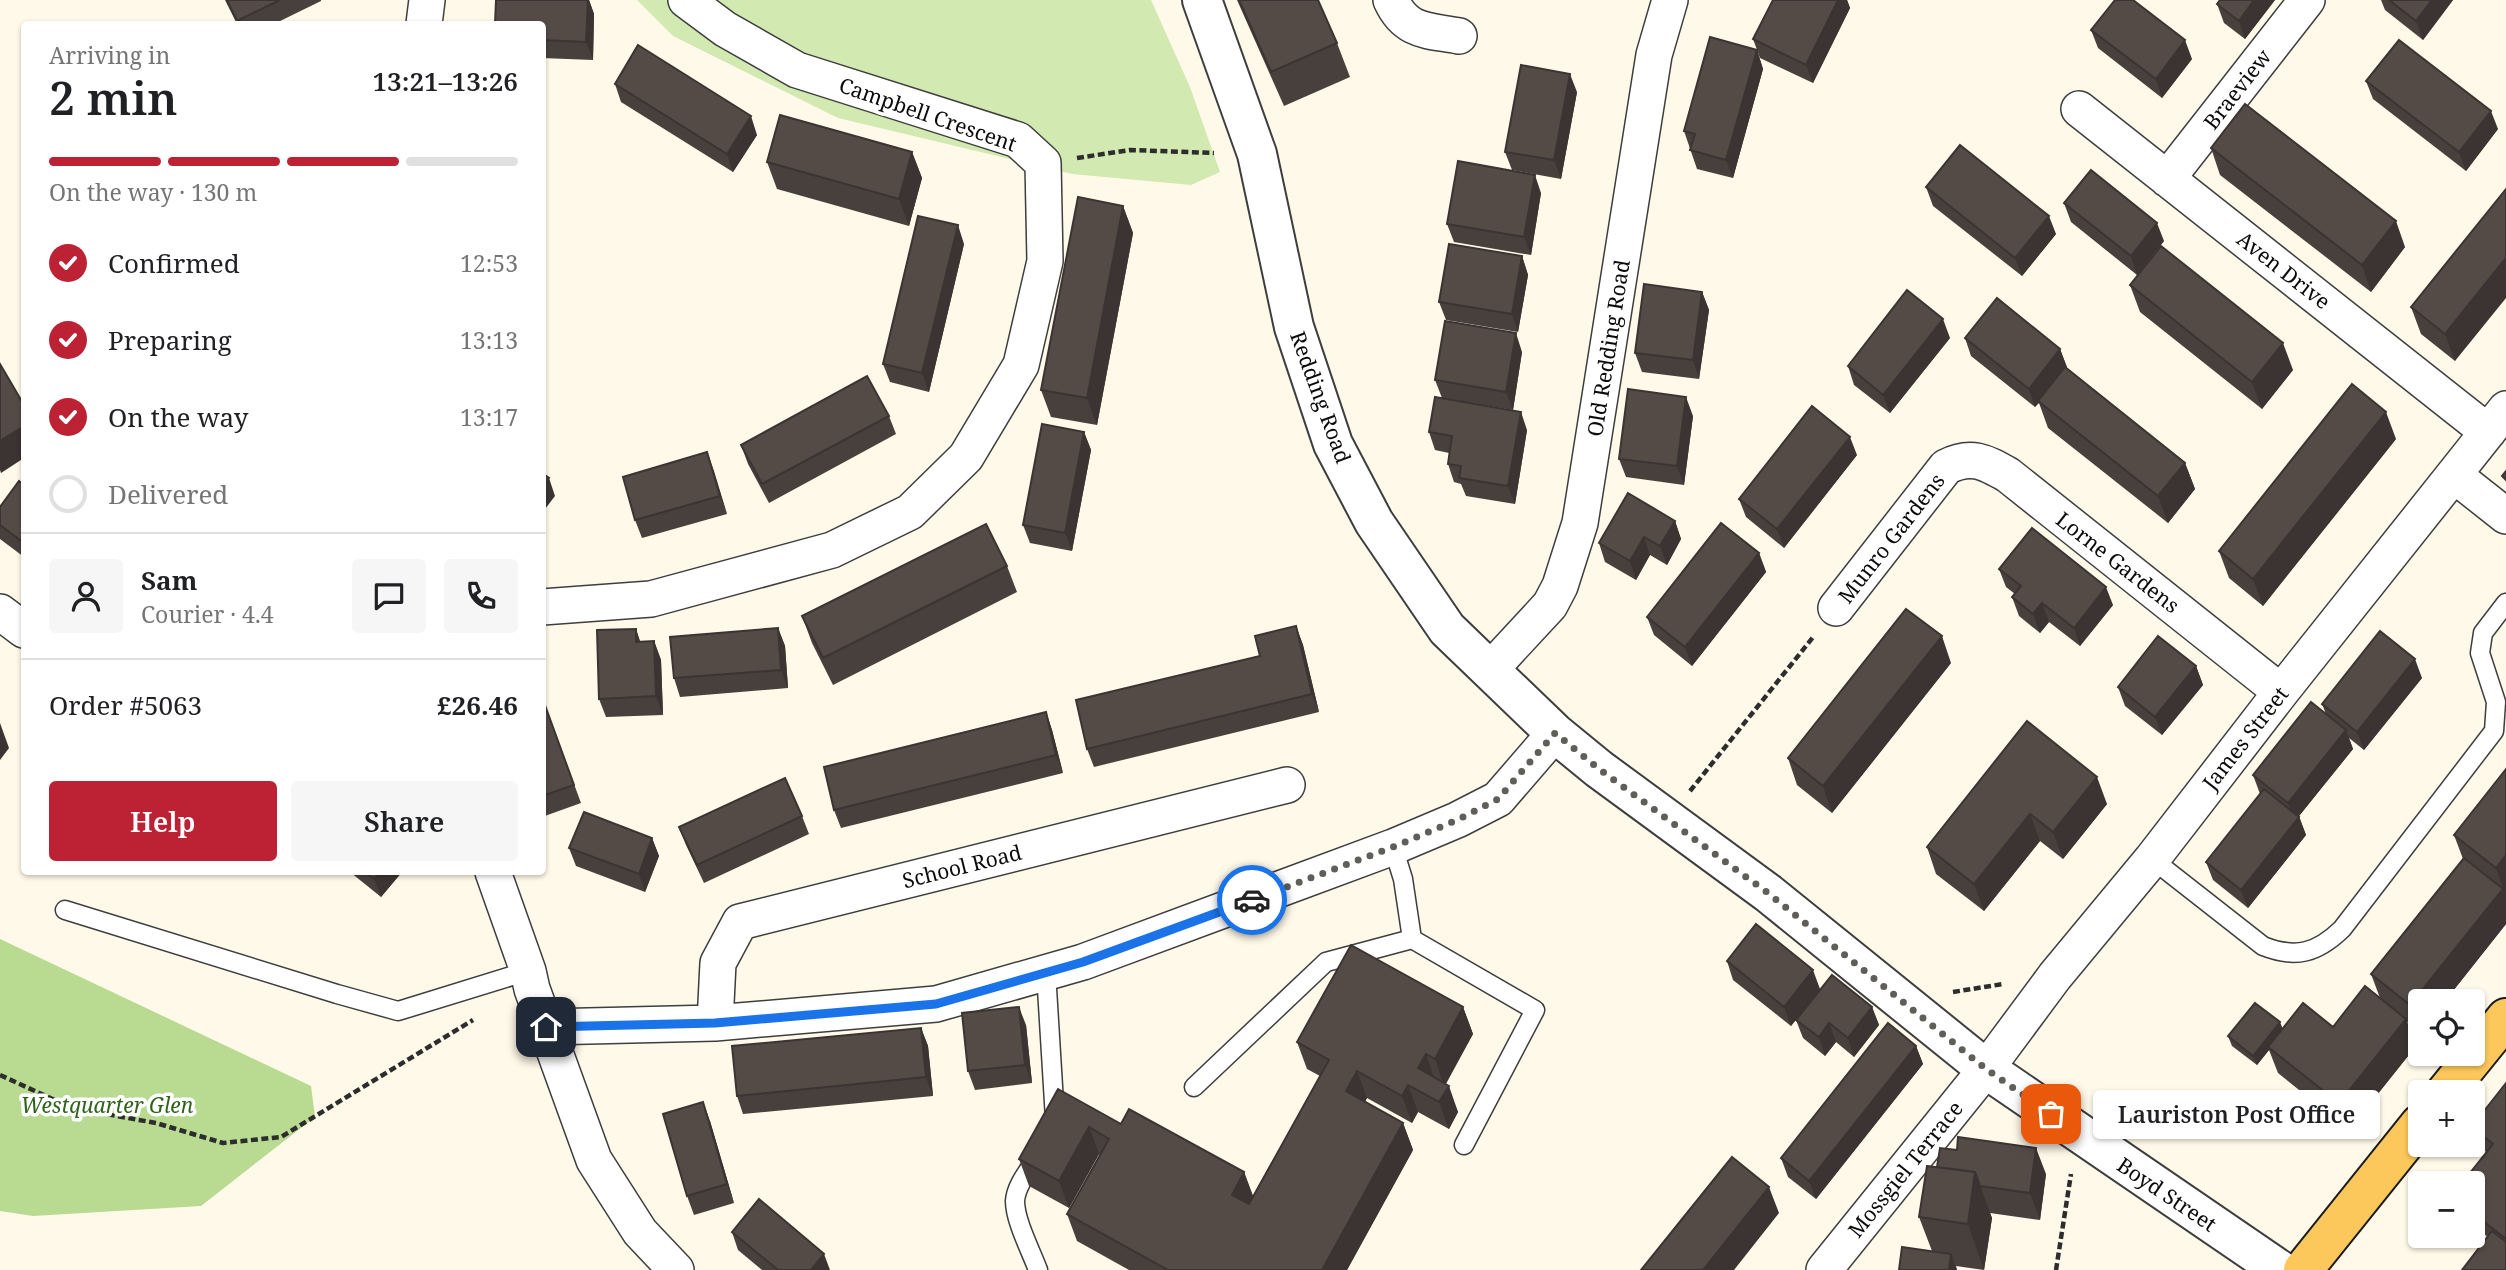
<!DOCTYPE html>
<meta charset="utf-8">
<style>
body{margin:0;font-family:"Noto Serif",serif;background:#f6f6f6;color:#202124;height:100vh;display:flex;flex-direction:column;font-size:26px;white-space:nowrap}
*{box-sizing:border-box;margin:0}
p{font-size:23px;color:#757577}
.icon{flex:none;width:38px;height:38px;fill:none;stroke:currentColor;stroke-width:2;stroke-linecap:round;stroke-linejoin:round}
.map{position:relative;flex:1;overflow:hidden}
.side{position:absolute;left:21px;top:21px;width:525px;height:854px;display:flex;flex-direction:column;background:#fff;border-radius:7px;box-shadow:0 2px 5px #0004}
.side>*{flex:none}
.buttons{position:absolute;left:2408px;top:989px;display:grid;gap:14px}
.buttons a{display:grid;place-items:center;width:77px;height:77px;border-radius:7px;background:#fff;box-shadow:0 2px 5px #0004;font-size:35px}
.pin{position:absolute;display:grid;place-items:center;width:60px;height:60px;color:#fff;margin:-30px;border-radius:14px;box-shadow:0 4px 10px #0006}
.courier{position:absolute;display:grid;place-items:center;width:70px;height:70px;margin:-35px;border:5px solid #1a73e8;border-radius:50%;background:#fff;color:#222;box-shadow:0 2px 9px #0007}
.bubble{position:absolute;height:49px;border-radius:7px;background:#fff;box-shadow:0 2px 5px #0004;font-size:23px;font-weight:600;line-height:49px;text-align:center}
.overview em{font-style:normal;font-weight:600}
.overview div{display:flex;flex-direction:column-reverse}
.overview{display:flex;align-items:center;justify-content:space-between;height:119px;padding:0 28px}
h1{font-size:46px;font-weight:600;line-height:52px}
.bar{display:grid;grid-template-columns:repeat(4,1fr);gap:10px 7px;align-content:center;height:84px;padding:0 28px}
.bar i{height:9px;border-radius:5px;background:#e0e0e0}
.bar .selected{background:#bd2134}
.bar p{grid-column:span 4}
.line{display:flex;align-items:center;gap:18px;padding:0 28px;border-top:2px solid #e0e0e0}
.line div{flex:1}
.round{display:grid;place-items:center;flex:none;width:74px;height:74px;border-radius:7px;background:#f6f6f6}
ol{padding:0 28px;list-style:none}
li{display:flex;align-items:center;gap:21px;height:77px}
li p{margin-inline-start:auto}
li .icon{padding:7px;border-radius:50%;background:#bd2134;color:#fff;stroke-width:4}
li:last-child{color:#757577}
li i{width:38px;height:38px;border:4px solid #e0e0e0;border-radius:50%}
.button{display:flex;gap:14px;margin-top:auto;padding:14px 28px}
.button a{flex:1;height:80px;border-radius:7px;background:#bd2134;color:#fff;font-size:28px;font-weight:600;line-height:80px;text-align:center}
.button a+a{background:#f6f6f6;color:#202124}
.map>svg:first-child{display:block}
</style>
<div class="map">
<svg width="2506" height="1270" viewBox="0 0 2506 1270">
<rect width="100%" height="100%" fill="#fff9e9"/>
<path fill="#d3e9b2" d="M637,0H1151L1190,87L1220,172L1191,185L1072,174L838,118L673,36Z"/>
<path fill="#b8da91" d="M0,939L311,1086L315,1117L201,1206L33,1216L0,1211Z"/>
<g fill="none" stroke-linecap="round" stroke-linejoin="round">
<defs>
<path id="service" d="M1393,847L1403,879L1412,939L1535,1010L1464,1145
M2152,859L2263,946C2296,959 2317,953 2342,929L2494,731L2496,702L2480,653L2483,633L2506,603
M65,910L337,994L398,1011L528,971
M1046,972L1055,1119
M1194,1087L1326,962L1412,939
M1038,1156C1030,1169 1016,1185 1015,1201C1015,1221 1031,1251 1038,1270"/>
<path id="minor" d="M1391,0C1406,33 1428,30 1459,36
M424,24L427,0
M2079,109L2488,432
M2167,179L2307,0
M2454,475L2506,516
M542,607L651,599L832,550L910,512L966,457L1021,365L1045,261L1043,163L1018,140L797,70L725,29L686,0
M1836,608L1946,467C1971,454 1985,462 2008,475L2281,692
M0,612L24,630
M1489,671L1550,605L1560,586L1580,523L1654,55L1670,0
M493,872L528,971L532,989L594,1160L640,1232L676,1270
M715,1023L718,963L740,922L1287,785
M546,1027L715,1023L936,1004L1083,962L1393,847L1457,820L1498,799L1555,733
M1824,1270L1986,1069L2055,976L2152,859L2281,692L2506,409"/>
<path id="tertiary" d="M1202,0L1257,154L1294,327L1333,444L1374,522L1447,629L1555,733L1599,769L1768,893L1986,1069L2280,1270"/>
<path id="primary" d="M2446,1092L2506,1018
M2303,1270L2420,1124"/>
</defs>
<use href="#service" stroke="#3e3e3e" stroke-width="21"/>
<use href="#minor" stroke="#3e3e3e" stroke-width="38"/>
<use href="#tertiary" stroke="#3e3e3e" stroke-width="42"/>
<use href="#primary" stroke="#1c1c1c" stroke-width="42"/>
<path stroke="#2d2d2d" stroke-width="4.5" stroke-dasharray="7 3.5" stroke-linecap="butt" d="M1077,158L1130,150L1214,153
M1690,791L1814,636
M1953,992L2003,984
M0,1075L72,1108L156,1123L223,1143L281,1137L473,1020
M2056,1270L2071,1174"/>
<use href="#service" stroke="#fff" stroke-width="18"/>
<use href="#minor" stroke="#fff" stroke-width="35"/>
<use href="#tertiary" stroke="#fff" stroke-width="38"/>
<use href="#primary" stroke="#fcc85c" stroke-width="38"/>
</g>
<path fill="#48403d" d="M225,0H321V1L274,24H237Z
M496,0H589L594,14L593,60L542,58V24Z
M1237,0H1318L1337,43L1350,77L1284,106Z
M1773,0H1847L1850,8L1813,83L1760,58L1753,39Z
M2275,0L2245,39L2224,23L2217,4Z
M2381,0H2453L2423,40L2385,10Z
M2091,30L2192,59L2162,98L2098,48Z
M1757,50L1763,69L1733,178L1697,169L1684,131Z
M2366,81L2498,129L2466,171L2373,99Z
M615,84L757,135L733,172L621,102Z
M1577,92L1561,179L1512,170L1505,152Z
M2211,148L2405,247L2371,292L2220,175Z
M912,152L922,178L909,226L777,189L767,162Z
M1926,187L2056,234L2022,276L1933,206Z
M2506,189L2455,361L2421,334L2411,307Z
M1541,193L1531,255L1454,242L1447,224Z
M2064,203L2164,241L2137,275L2071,222Z
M1123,206L1133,233L1097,425L1051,417L1041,390Z
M964,244L929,392L890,382L883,364Z
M1522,256L1528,275L1518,332L1446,320L1439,302Z
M2130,285L2293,370L2262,409L2140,312Z
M1702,292L1709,310L1699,379L1642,372L1635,353Z
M1950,338L1890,413L1854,385L1848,366Z
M1965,338L2060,349L2067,368L2185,463L2195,489L2168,523L2048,428L2039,403L2035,407L1971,356Z
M1522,352L1513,410L1442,398L1435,380Z
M889,416L896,434L769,503L748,464L741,445Z
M1693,416L1684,485L1626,477L1619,459Z
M1527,430L1515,504L1466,496L1461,484L1454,482L1448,464L1449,453L1435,450L1429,432Z
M1084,432L1091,450L1072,551L1030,543L1023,525Z
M2396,439L2263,606L2229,578L2219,551Z
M707,452L727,514L642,538L635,520Z
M1857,455L1784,548L1746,517L1739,499Z
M24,485V557L0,539V507Z
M1675,521L1681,539L1667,565L1650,555L1636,580L1605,562L1599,543Z
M1759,553L1766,572L1692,666L1654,635L1647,617Z
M1007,566L1017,592L833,685L812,643L802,616Z
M1999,569L2113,605L2080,646L2049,622L2040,633L2019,616L2012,597L2015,594L2006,587Z
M1296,626L1303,645L1319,712L1094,767L1087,749L1260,656Z
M778,628L785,646L788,688L680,697L674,678Z
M636,629L640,642L654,641L661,660L663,715L606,717L599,699Z
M1951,663L1832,813L1797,785L1788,758Z
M2196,666L2203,685L2162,735L2125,706L2118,687Z
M2422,678L2364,750L2349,738L2353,749L2299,816L2306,835L2248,908L2213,880L2206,862L2260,794L2253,775L2326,714L2322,704Z
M542,697L581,803L542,817Z
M1046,712L1052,730L1063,773L841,828L834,810Z
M2027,721L2107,804L2063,859L2040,841L1984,911L1936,874L1927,847Z
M2506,769V924L2445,1001H2420V1031L2407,1022L2416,1046L2349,1130L2278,1073L2269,1050L2257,1065L2232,1046L2228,1036L2283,1029L2333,1027L2380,998L2371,974L2463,859L2454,835Z
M802,816L809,834L704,883L686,845L679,827Z
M652,838L659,856L645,892L576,866L569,848Z
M350,872H402L381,897Z
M1727,961L1820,989L1791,1026L1733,980Z
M1463,1007L1473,1034L1446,1084L1458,1112L1449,1129L1418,1112L1412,1123L1367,1098L1365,1102L1403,1123L1413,1150L1347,1270H1129L1077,1241L1067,1214L1100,1155L1099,1154L1069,1208L1029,1186L1019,1159L1058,1089L1121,1124L1244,1172L1253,1196L1320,1076L1307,1069L1297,1042Z
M1872,1007L1879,1025L1854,1057L1836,1042L1825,1056L1803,1038L1796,1020Z
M1026,1025L1032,1083L975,1090L968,1071Z
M921,1028L928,1046L933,1096L743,1114L737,1096Z
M1916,1046L1923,1064L1816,1199L1788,1177L1781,1158Z
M2506,1083V1270L2488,1237L2473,1226V1183L2486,1152L2478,1145L2473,1131V1125Z
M710,1121L734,1203L694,1215L687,1196Z
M1937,1167L2046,1174L2040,1220L1990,1213L1992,1218L1984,1270L1956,1266L1957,1270H1899L1932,1251L1919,1217Z
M732,1232L830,1270H762L738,1250Z"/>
<path fill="#3b3432" d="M588,0H589L594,14L593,60L586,42Z
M1838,0H1847L1850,8L1813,83L1806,65Z
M2254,0H2275L2245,39L2239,21Z
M2432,0H2453L2423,40L2416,21Z
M2185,40L2192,59L2162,98L2156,79Z
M1757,50L1763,69L1733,178L1726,160Z
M1570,74L1577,92L1561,179L1554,160Z
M2491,111L2498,129L2466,171L2459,152Z
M751,116L757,135L733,172L727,154Z
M912,152L922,178L909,226L899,199Z
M1535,175L1541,193L1531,255L1524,237Z
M1123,206L1133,233L1097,425L1087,398Z
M2049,216L2056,234L2022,276L2015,258Z
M2396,221L2405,247L2371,292L2362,265Z
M2157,223L2164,241L2137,275L2131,256Z
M958,225L964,244L929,392L922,373Z
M1522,256L1528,275L1518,332L1512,314Z
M2506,258V298L2455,361L2445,334Z
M1702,292L1709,310L1699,379L1693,360Z
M1943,319L1950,338L1890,413L1883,395Z
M1516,333L1522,352L1513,410L1506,392Z
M2283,343L2293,370L2262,409L2252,382Z
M2060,349L2067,367L2035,407L2029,389Z
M1686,397L1693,416L1684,485L1677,466Z
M1521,412L1527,430L1515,504L1508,486Z
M2386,412L2396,439L2263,606L2253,579Z
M24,426V458L1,473L0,470V441Z
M1084,432L1091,450L1072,551L1065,533Z
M1850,437L1857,455L1784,548L1777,529Z
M707,452L714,471L727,514L720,496Z
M2185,463L2195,489L2168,523L2158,496Z
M549,478L555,496L542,513V486Z
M1675,521L1681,539L1667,565L1660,546Z
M1644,537L1650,555L1636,580L1630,561Z
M1759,553L1766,572L1692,666L1685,647Z
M2106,587L2113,605L2080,646L2074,628Z
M2042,603L2049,622L2040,633L2033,614Z
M1296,626L1303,645L1319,712L1312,694Z
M778,628L785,646L788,688L781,670Z
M636,629L642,647L636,642Z
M1942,636L1951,663L1832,813L1823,786Z
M654,641L661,660L663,715L656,696Z
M2415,659L2422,678L2364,750L2357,732Z
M2196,666L2203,685L2162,735L2155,717Z
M1046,712L1052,730L1063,773L1056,755Z
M0,723L9,748L0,760Z
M2346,730L2353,749L2295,821L2288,803Z
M2097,777L2107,804L2063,859L2053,832Z
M2030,814L2040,841L1984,911L1974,884Z
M2299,817L2306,835L2248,908L2241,890Z
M652,838L659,856L645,892L639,874Z
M2506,855V924L2445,1001H2420V1032L2410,1005L2503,889L2496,868Z
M380,872H402L381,897L374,879Z
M1813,970L1820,989L1791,1026L1784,1007Z
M1019,1007L1026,1025L1032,1083L1025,1065Z
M1463,1007L1473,1034L1444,1086L1435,1059Z
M1872,1007L1879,1025L1854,1057L1848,1038Z
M2406,1019L2416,1046L2349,1130L2339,1103Z
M2280,1022L2284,1032L2268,1047L2269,1050L2257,1065L2253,1056Z
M1829,1023L1836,1042L1825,1056L1819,1037Z
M921,1028L928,1046L933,1096L926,1077Z
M1916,1046L1923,1064L1816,1199L1809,1181Z
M1426,1054L1435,1081L1418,1068Z
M1357,1071L1367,1098L1355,1118L1346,1091Z
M1408,1085L1418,1112L1412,1123L1402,1096Z
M1449,1086L1458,1112L1449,1129L1439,1102Z
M703,1102L710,1121L734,1203L727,1184Z
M1403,1123L1413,1150L1347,1270H1322Z
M1089,1127L1099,1154L1069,1208L1059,1181Z
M2036,1148L2046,1174L2040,1220L2030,1193Z
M1244,1172L1254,1199L1242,1222L1232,1195Z
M1975,1172L1992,1218L1984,1270L1968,1224Z
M1769,1187L1779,1213L1734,1270H1703Z
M824,1254L830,1270H811Z
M1951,1254L1957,1270H1949Z"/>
<path fill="#544b47" stroke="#3b3432" stroke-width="2" d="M227,0H280L237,21Z
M496,0H588L586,42L542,40V24H495Z
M1239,0H1318L1337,43L1271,72Z
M1773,0H1838L1806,65L1753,39Z
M2115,0H2133L2185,40L2156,79L2091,30Z
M2220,0H2254L2239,21L2217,4Z
M2389,0H2432L2416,21Z
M1710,37L1757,50L1726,160L1690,150L1695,134L1684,131Z
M2399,40L2491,111L2459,152L2366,81Z
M638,45L751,116L727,154L615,84Z
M1521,65L1570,74L1554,160L1505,152Z
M2245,104L2396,221L2362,265L2211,148Z
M780,115L912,152L899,199L767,162Z
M1960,145L2049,216L2015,258L1926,187Z
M1458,161L1535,175L1524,237L1447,224Z
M2091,170L2157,223L2131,256L2064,203Z
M2506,189V258L2445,334L2411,307Z
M1078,197L1123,206L1087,398L1041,390Z
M918,216L958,225L922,373L883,364Z
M1449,244L1522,256L1512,314L1439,302Z
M2161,246L2283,343L2252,382L2130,285Z
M1644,284L1702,292L1693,360L1635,353Z
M1907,290L1943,319L1883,395L1848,366Z
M1997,298L2060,349L2029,389L1965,338Z
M1445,321L1516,333L1506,392L1435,380Z
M0,364L24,405V426L0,441Z
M2065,367L2185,463L2158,496L2038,401Z
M867,376L889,416L762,484L741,445Z
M2352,384L2386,412L2253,579L2219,551Z
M1628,389L1686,397L1677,466L1619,459Z
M1435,397L1521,412L1508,486L1459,478L1461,466L1448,464L1452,436L1429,432Z
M1812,406L1850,437L1777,529L1739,499Z
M1042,424L1084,432L1065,533L1023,525Z
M707,452L720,496L635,520L623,477Z
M2506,471V480L2502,476Z
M542,473L549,478L542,486Z
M19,481L24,485V543L0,525V507Z
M1628,493L1675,521L1660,546L1644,537L1630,561L1599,543Z
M1721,523L1759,553L1685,647L1647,617Z
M986,524L1007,566L823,658L802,616Z
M2032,528L2106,587L2074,628L2042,603L2033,614L2012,597L2021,586L1999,569Z
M1906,609L1942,636L1823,786L1788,758Z
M1296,626L1312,694L1087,749L1076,700L1260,656L1255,636Z
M778,628L781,670L674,678L670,637Z
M636,629V642L654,641L656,696L599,699L597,630Z
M2380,631L2415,659L2357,732L2322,704Z
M2158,636L2196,666L2155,717L2118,687Z
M542,697L574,785L542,796Z
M2311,702L2346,730L2288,803L2253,775Z
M1046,712L1056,755L834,810L824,767Z
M2027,721L2097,777L2053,832L2030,814L1974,884L1927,847Z
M2506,769V855L2496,868L2454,835Z
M785,778L802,816L697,865L679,827Z
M2264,789L2299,817L2241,890L2206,862Z
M584,812L652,838L639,874L569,848Z
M2464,858L2503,889L2410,1005L2371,974Z
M365,872H380L374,879Z
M1756,924L1813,970L1784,1007L1727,961Z
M1351,945L1463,1007L1435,1059L1426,1054L1418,1068L1449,1086L1439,1102L1408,1085L1402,1096L1357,1071L1346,1091L1403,1123L1322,1270H1168L1067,1214L1109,1139L1089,1127L1059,1181L1019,1159L1058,1089L1121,1124L1129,1109L1244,1172L1232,1195L1249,1204L1329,1060L1297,1042Z
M1832,975L1872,1007L1848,1038L1829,1023L1819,1037L1796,1020Z
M2365,986L2406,1019L2339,1103L2268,1047L2303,1003L2333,1027Z
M2255,1003L2280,1022L2253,1056L2228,1036Z
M1019,1007L1025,1065L968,1071L962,1013Z
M1888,1023L1916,1046L1809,1181L1781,1158Z
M921,1028L926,1077L737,1096L732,1046Z
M2506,1083V1239L2473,1213V1183H2462L2493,1144L2473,1128V1125Z
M703,1102L727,1184L687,1196L663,1114Z
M1958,1137L2036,1148L2030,1193L1980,1186L1975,1172L1937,1167L1940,1148L1957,1150Z
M1732,1157L1769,1187L1703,1270H1641Z
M1927,1166L1975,1172L1968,1224L1919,1217Z
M759,1199L824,1254L811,1270H778L732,1232Z
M2492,1231L2506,1242V1270H2462Z
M1902,1247L1951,1254L1949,1270H1899Z"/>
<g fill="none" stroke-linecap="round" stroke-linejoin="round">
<path stroke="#605e59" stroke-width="7" stroke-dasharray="0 12.6" d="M1252,900L1393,847L1457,820L1498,799L1555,733L1599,769L1768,893L1986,1069L2051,1114"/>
<path stroke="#1a73e8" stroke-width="9" d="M546,1027L715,1023L936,1004L1083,962L1252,900"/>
</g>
<g text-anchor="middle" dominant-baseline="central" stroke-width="7" stroke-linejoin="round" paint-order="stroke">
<g font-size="21" fill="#0b0b0b" stroke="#fff">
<text transform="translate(2237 89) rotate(-52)">Braeview</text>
<text transform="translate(928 114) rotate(19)">Campbell Crescent</text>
<text transform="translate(2284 270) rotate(38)">Aven Drive</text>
<text transform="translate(1608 348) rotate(-81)">Old Redding Road</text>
<text transform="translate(1321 397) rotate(70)">Redding Road</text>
<text transform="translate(1891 538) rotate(-52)">Munro Gardens</text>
<text transform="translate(2118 562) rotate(38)">Lorne Gardens</text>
<text transform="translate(2245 738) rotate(-52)">James Street</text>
<text transform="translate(962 866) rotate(-14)">School Road</text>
<text transform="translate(1905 1169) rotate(-51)">Mossgiel Terrace</text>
<text transform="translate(2167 1194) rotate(34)">Boyd Street</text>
</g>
<g font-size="21" font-style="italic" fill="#2f631b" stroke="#fff">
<text x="107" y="1105">Westquarter Glen</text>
</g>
</g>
</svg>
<div class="buttons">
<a><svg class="icon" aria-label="locate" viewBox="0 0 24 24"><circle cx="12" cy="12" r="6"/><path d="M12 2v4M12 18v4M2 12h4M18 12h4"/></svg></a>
<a>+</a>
<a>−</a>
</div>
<div class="pin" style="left:2051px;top:1114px;background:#ea580c"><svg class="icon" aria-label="bag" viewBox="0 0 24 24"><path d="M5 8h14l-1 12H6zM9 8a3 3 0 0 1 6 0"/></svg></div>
<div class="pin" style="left:546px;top:1027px;background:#1f2937"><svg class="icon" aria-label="home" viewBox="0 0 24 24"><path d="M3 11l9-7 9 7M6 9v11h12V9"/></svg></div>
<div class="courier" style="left:1252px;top:900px"><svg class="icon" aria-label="car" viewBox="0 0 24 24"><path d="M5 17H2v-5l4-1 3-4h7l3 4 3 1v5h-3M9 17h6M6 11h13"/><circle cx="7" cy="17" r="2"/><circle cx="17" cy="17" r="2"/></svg></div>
<div class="bubble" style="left:2093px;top:1090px;width:287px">Lauriston Post Office</div>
<section class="side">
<div class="overview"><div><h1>2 min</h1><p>Arriving in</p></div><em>13:21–13:26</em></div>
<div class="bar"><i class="selected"></i><i class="selected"></i><i class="selected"></i><i></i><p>On the way · 130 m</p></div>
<ol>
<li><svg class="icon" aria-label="check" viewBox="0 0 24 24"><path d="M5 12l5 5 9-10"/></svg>Confirmed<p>12:53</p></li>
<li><svg class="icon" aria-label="check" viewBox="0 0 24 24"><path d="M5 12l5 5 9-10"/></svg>Preparing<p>13:13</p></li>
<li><svg class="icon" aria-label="check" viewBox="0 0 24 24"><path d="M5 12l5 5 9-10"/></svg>On the way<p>13:17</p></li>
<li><i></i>Delivered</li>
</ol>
<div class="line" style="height:126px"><a class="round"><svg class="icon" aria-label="person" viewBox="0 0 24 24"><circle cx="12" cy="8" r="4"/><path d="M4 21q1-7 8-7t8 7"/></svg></a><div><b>Sam</b><p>Courier · 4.4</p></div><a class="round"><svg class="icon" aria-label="chat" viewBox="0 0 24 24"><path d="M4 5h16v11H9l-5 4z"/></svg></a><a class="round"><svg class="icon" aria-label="phone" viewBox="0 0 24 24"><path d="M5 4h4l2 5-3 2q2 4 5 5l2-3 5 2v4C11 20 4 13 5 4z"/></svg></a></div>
<div class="line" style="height:91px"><div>Order #5063</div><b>£26.46</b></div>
<div class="button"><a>Help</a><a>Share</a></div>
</section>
</div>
